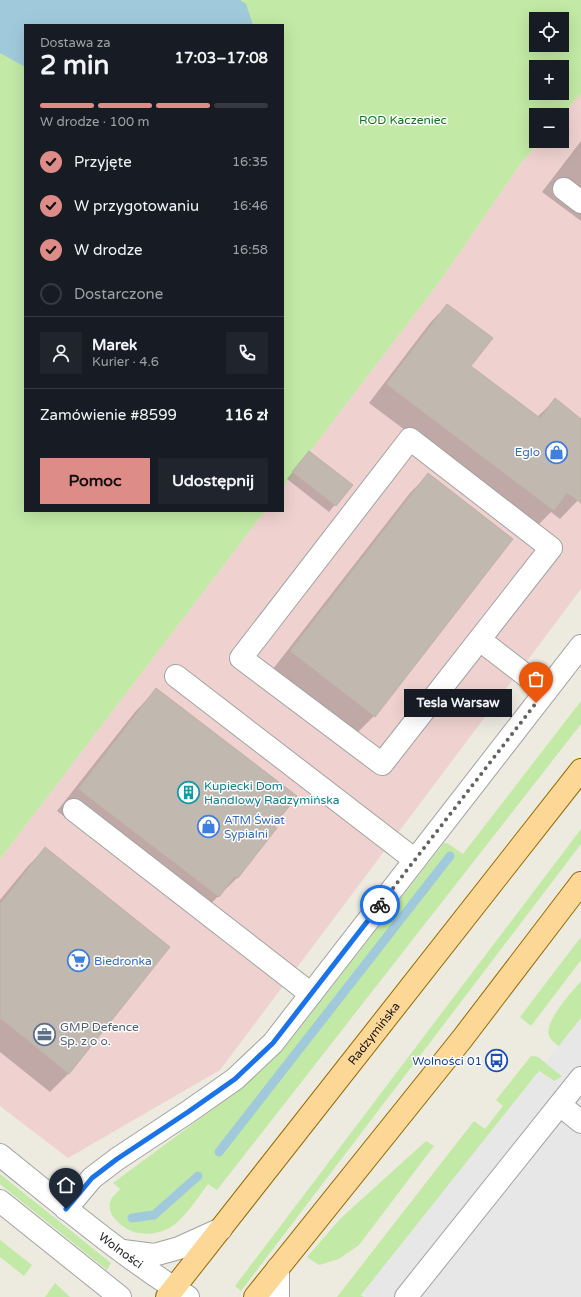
<!DOCTYPE html>
<html lang="pl">
<meta charset="utf-8">
<style>
body{margin:0;font-family:"Varela Round",sans-serif;background:#20242c;color:#f1f3f6;height:100vh;display:flex;flex-direction:column;font-size:15px;white-space:nowrap}
*{box-sizing:border-box;margin:0}
p{font-size:13px;color:#9ea1a6}
.icon{flex:none;width:22px;height:22px;fill:none;stroke:currentColor;stroke-width:2;stroke-linecap:round;stroke-linejoin:round}
.map{position:relative;flex:1;overflow:hidden}
.drawer{position:absolute;left:24px;top:24px;width:260px;height:488px;display:flex;flex-direction:column;background:#171b24;border-radius:0px;box-shadow:0 4px 16px #0002}
.drawer>*{flex:none}
.controls{position:absolute;left:529px;top:12px;display:grid;gap:8px}
.controls a{display:grid;place-items:center;width:40px;height:40px;border-radius:0px;background:#171b24;box-shadow:0 4px 16px #0002;font-size:20px}
.pin{position:absolute;display:grid;place-items:center;width:34px;height:34px;color:#fff;margin:-41px -17px;border-radius:50% 50% 50% 0;rotate:-45deg;box-shadow:0 0 4px #0007}
.pin .icon{rotate:45deg}
.courier{position:absolute;display:grid;place-items:center;width:40px;height:40px;margin:-20px;border:3px solid #1a73e8;border-radius:50%;background:#fff;color:#222;box-shadow:0 1px 5px #0007}
.bubble{position:absolute;height:28px;border-radius:0px;background:#171b24;box-shadow:0 4px 16px #0002;font-size:13px;font-weight:700;line-height:28px;text-align:center}
.overview em{font-style:normal;font-weight:700}
.overview div{display:flex;flex-direction:column-reverse}
.overview{display:flex;align-items:center;justify-content:space-between;height:68px;padding:0 16px}
h1{font-size:26px;font-weight:700;line-height:30px}
.bar{display:grid;grid-template-columns:repeat(4,1fr);gap:6px 4px;align-content:center;height:48px;padding:0 16px}
.bar i{height:5px;border-radius:3px;background:#363941}
.bar .on{background:#de8c87}
.bar p{grid-column:span 4}
.line{display:flex;align-items:center;gap:10px;padding:0 16px;border-top:1px solid #363941}
.line div{flex:1}
.round{display:grid;place-items:center;flex:none;width:42px;height:42px;border-radius:0px;background:#20242c}
ol{padding:0 16px;list-style:none}
li{display:flex;align-items:center;gap:12px;height:44px}
li p{margin-inline-start:auto}
li .icon{padding:4px;border-radius:50%;background:#de8c87;color:#111;stroke-width:4}
li:last-child{color:#9ea1a6}
li i{width:22px;height:22px;border:2px solid #363941;border-radius:50%}
.cta{display:flex;gap:8px;margin-top:auto;padding:8px 16px}
.cta a{flex:1;height:46px;border-radius:0px;background:#de8c87;color:#111;font-size:16px;font-weight:700;line-height:46px;text-align:center}
.cta a+a{background:#20242c;color:#f1f3f6}
.map>svg:first-child{display:block}
</style>
<div class="map">
<svg width="581" height="1297" viewBox="0 0 581 1297">
<rect width="100%" height="100%" fill="#edeae0"/>
<path fill="#efd2cf" d="M581,93V589L220,1070L68,1158L0,1106V859L265,511H283V487L440,281L519,166L540,141H562V115Z"/>
<path fill="#c2e9a5" fill-rule="evenodd" d="M0,0H581V93L562,115H536V141H540L519,166L440,281L283,487V25H25V511H265L0,859ZM536,19H562V45H536ZM536,67H562V93H536Z
M581,701V724L217,1190L208,1184C198,1197 182,1223 167,1229C157,1234 145,1235 134,1232C122,1228 103,1213 112,1198C114,1195 118,1192 120,1189L113,1183L236,1092L289,1042L444,843H447L463,854Z
M581,829V844L241,1291L235,1286Z
M581,937V960L531,1026L520,1017Z
M581,981V1018L566,1037L577,1059C569,1053 556,1046 550,1038C541,1024 572,992 581,981Z
M531,1056L538,1057L563,1076L554,1081L539,1071L361,1295L364,1297H337L474,1121L485,1129L503,1106L496,1100Z
M426,1141L434,1146L359,1245L339,1259L319,1265L307,1257L341,1218Z
M0,1174L111,1263L107,1270L0,1184Z
M0,1240L32,1265L24,1276L0,1257Z
M55,1283L70,1297H45Z"/>
<path fill="#e7e7e7" d="M581,1018V1297H364L361,1295L539,1071L554,1081L563,1077L545,1063Z"/>
<path fill="#a0cadc" d="M0,0H240L246,4L253,25H25V67L0,53Z"/>
<path fill="#0003" d="M581,141V221L542,192Z
M447,305L470,366L537,417L555,400L581,420V497L560,519L551,512L535,528L369,403L430,323Z
M309,452L351,485L329,512L287,479Z
M428,475L511,539L374,716L356,734L273,669L410,493Z
M156,690L275,828L237,878L196,918L57,811L135,712Z
M45,849L69,1073L50,1092L0,1052V900L27,867Z"/>
<g fill="none" stroke-linecap="round" stroke-linejoin="round">
<path stroke="#a0cadc" stroke-width="9" d="M219,1152L450,856
M132,1218L154,1215L198,1176"/>
</g>
<path fill="#c1b8b0" stroke="#bfb1a3" d="M447,304L493,338L471,366L540,418L555,398L581,419V503L567,493L554,511L386,384Z
M309,451L353,485L336,506L292,472Z
M428,473L513,539L375,717L290,651Z
M156,688L297,796L274,826L277,828L238,878L235,876L219,897L78,789Z
M45,847L170,947L69,1074L0,1018V904Z"/>
<g fill="none" stroke-linecap="round" stroke-linejoin="round">
<defs>
<g id="minor">
<path d="M564,189L581,202"/>
<path d="M410,439L551,548L382,764L241,658Z"/>
<path d="M480,640L546,691"/>
<path d="M176,676L415,860"/>
<path d="M74,810L311,994"/>
<path d="M560,1105L581,1122"/>
<path id="s1" d="M0,1155C61,1204 121,1255 188,1297"/>
<path d="M0,1201L120,1297"/>
<path d="M66,1209L92,1178L117,1159L188,1112L235,1079L273,1043L581,646"/>
<path d="M123,1251L154,1255L179,1248L221,1229"/>
<path d="M278,1297V1268"/>
<path d="M406,1297L581,1078"/>
</g>
<g id="major">
<path id="s2" d="M167,1297L581,770"/>
<path d="M255,1297L462,1039L581,883"/>
</g>
</defs>
<use href="#minor" stroke="#a2a2a2" stroke-width="24"/>
<use href="#major" stroke="#926b00" stroke-width="24"/>
<use href="#minor" stroke="#fff" stroke-width="22"/>
<use href="#major" stroke="#fcd796" stroke-width="22"/>
</g>
<g fill="none" stroke-linecap="round" stroke-linejoin="round">
<path stroke="#646360" stroke-width="4" stroke-dasharray="0 7.2" d="M380,905L536,703"/>
<path stroke="#1a73e8" stroke-width="5" d="M66,1209L92,1178L117,1159L188,1112L235,1079L273,1043L380,905"/>
</g>
<defs>
<symbol id="shop-ring" viewBox="-11 -11 22 22"><circle r="9.5" fill="#fff" stroke="#3f7fe0" stroke-width="1.5"/><path d="M-5-2.5h2.3a2.7 3.5 0 0 1 5.4 0H5L5.5 6h-11ZM-1.5-2.5h3a1.5 2.3 0 0 0-3 0Z" fill="#3f7fe0"/></symbol>
<symbol id="building-ring" viewBox="-11 -11 22 22"><circle r="9.5" fill="#fff" stroke="#0f9aa8" stroke-width="1.5"/><path d="M-4-6H4V6H1V3H-1V6H-4ZM-2.5-4.3h1.7v1.8h-1.7ZM.8-4.3h1.7v1.8H.8ZM-2.5-1h1.7V.8h-1.7ZM.8-1h1.7V.8H.8Z" fill="#0f9aa8"/></symbol>
<symbol id="supermarket-ring" viewBox="-11 -11 22 22"><circle r="9.5" fill="#fff" stroke="#3f7fe0" stroke-width="1.5"/><path d="M-6-5.5h2.5l.6 2H6L4.5 2H-2.5L-4.4-4H-6ZM-1.5 3.2a1.3 1.3 0 1 0 .1 0ZM3 3.2a1.3 1.3 0 1 0 .1 0Z" fill="#3f7fe0"/></symbol>
<symbol id="office-ring" viewBox="-11 -11 22 22"><circle r="9.5" fill="#fff" stroke="#5c6f8a" stroke-width="1.5"/><path d="M-6-3h4V-5.5h4V-3h4V5H-6ZM-1-4.5V-3h2v-1.5ZM-6 0V1H6V0Z" fill="#5c6f8a"/></symbol>
<symbol id="bus-ring" viewBox="-11 -11 22 22"><circle r="9.5" fill="#fff" stroke="#1a4fb4" stroke-width="1.5"/><path d="M-5-6H5V4H4V6H2V4H-2V6H-4V4H-5ZM-3.5-4V0h7V-4ZM-3.5 1.2v1.5H-2V1.2ZM2 1.2v1.5H3.5V1.2Z" fill="#1a4fb4"/></symbol>
</defs>
<g fill-rule="evenodd">
<use href="#shop-ring" x="544" y="440" width="25" height="25"/>
<use href="#building-ring" x="176" y="780" width="25" height="25"/>
<use href="#shop-ring" x="196" y="814" width="25" height="25"/>
<use href="#supermarket-ring" x="66" y="948" width="25" height="25"/>
<use href="#office-ring" x="32" y="1022" width="25" height="25"/>
<use href="#bus-ring" x="484" y="1048" width="25" height="25"/>
</g>
<g text-anchor="middle" dominant-baseline="central" stroke-width="3" stroke-linejoin="round" paint-order="stroke">
<g font-size="12" fill="#0a781b" stroke="#fff">
<text x="403" y="120">ROD Kaczeniec</text>
</g>
<g font-size="12" fill="#366cbe" stroke="#fff" text-anchor="start">
<text x="540" y="452" text-anchor="end">Eglo</text>
<text x="224" y="820">ATM Świat<tspan x="224" dy="14">Sypialni</tspan></text>
<text x="94" y="961">Biedronka</text>
</g>
<g font-size="12" fill="#0d838f" stroke="#fff" text-anchor="start">
<text x="204" y="786">Kupiecki Dom<tspan x="204" dy="14">Handlowy Radzymińska</tspan></text>
</g>
<g font-size="12" fill="#4e5e75" stroke="#fff" text-anchor="start">
<text x="60" y="1027">GMP Defence<tspan x="60" dy="14">Sp. z o o.</tspan></text>
</g>
<g font-size="12" fill="#1b1b1b" stroke="#fff">
<text stroke="none"><textPath href="#s2" startOffset="335">Radzymińska</textPath></text>
<text stroke="none"><textPath href="#s1" startOffset="154">Wolności</textPath></text>
</g>
<g font-size="12" fill="#164399" stroke="#fff" text-anchor="end">
<text x="482" y="1061">Wolności 01</text>
</g>
</g>
</svg>
<div class="controls">
<a><svg class="icon" aria-label="locate" viewBox="0 0 24 24"><circle cx="12" cy="12" r="6"/><path d="M12 2v4M12 18v4M2 12h4M18 12h4"/></svg></a>
<a>+</a>
<a>−</a>
</div>
<div class="pin" style="left:536px;top:703px;background:#ea580c"><svg class="icon" aria-label="bag" viewBox="0 0 24 24"><path d="M5 8h14l-1 12H6zM9 8a3 3 0 0 1 6 0"/></svg></div>
<div class="pin" style="left:66px;top:1209px;background:#1f2937"><svg class="icon" aria-label="home" viewBox="0 0 24 24"><path d="M3 11l9-7 9 7M6 9v11h12V9"/></svg></div>
<div class="courier" style="left:380px;top:905px"><svg class="icon" aria-label="bike" viewBox="0 0 24 24"><circle cx="6" cy="16" r="4"/><circle cx="18" cy="16" r="4"/><path d="M6 16l4-8h5l3 8M10 8l3 8H6M13 5h3"/></svg></div>
<div class="bubble" style="left:404px;top:689px;width:108px">Tesla Warsaw</div>
<section class="drawer">
<div class="overview"><div><h1>2 min</h1><p>Dostawa za</p></div><em>17:03–17:08</em></div>
<div class="bar"><i class="on"></i><i class="on"></i><i class="on"></i><i></i><p>W drodze · 100 m</p></div>
<ol>
<li><svg class="icon" aria-label="check" viewBox="0 0 24 24"><path d="M5 12l5 5 9-10"/></svg>Przyjęte<p>16:35</p></li>
<li><svg class="icon" aria-label="check" viewBox="0 0 24 24"><path d="M5 12l5 5 9-10"/></svg>W przygotowaniu<p>16:46</p></li>
<li><svg class="icon" aria-label="check" viewBox="0 0 24 24"><path d="M5 12l5 5 9-10"/></svg>W drodze<p>16:58</p></li>
<li><i></i>Dostarczone</li>
</ol>
<div class="line" style="height:72px"><a class="round"><svg class="icon" aria-label="person" viewBox="0 0 24 24"><circle cx="12" cy="8" r="4"/><path d="M4 21q1-7 8-7t8 7"/></svg></a><div><b>Marek</b><p>Kurier · 4.6</p></div><a class="round"><svg class="icon" aria-label="phone" viewBox="0 0 24 24"><path d="M5 4h4l2 5-3 2q2 4 5 5l2-3 5 2v4C11 20 4 13 5 4z"/></svg></a></div>
<div class="line" style="height:52px"><div>Zamówienie #8599</div><b>116 zł</b></div>
<div class="cta"><a>Pomoc</a><a>Udostępnij</a></div>
</section>
</div>
